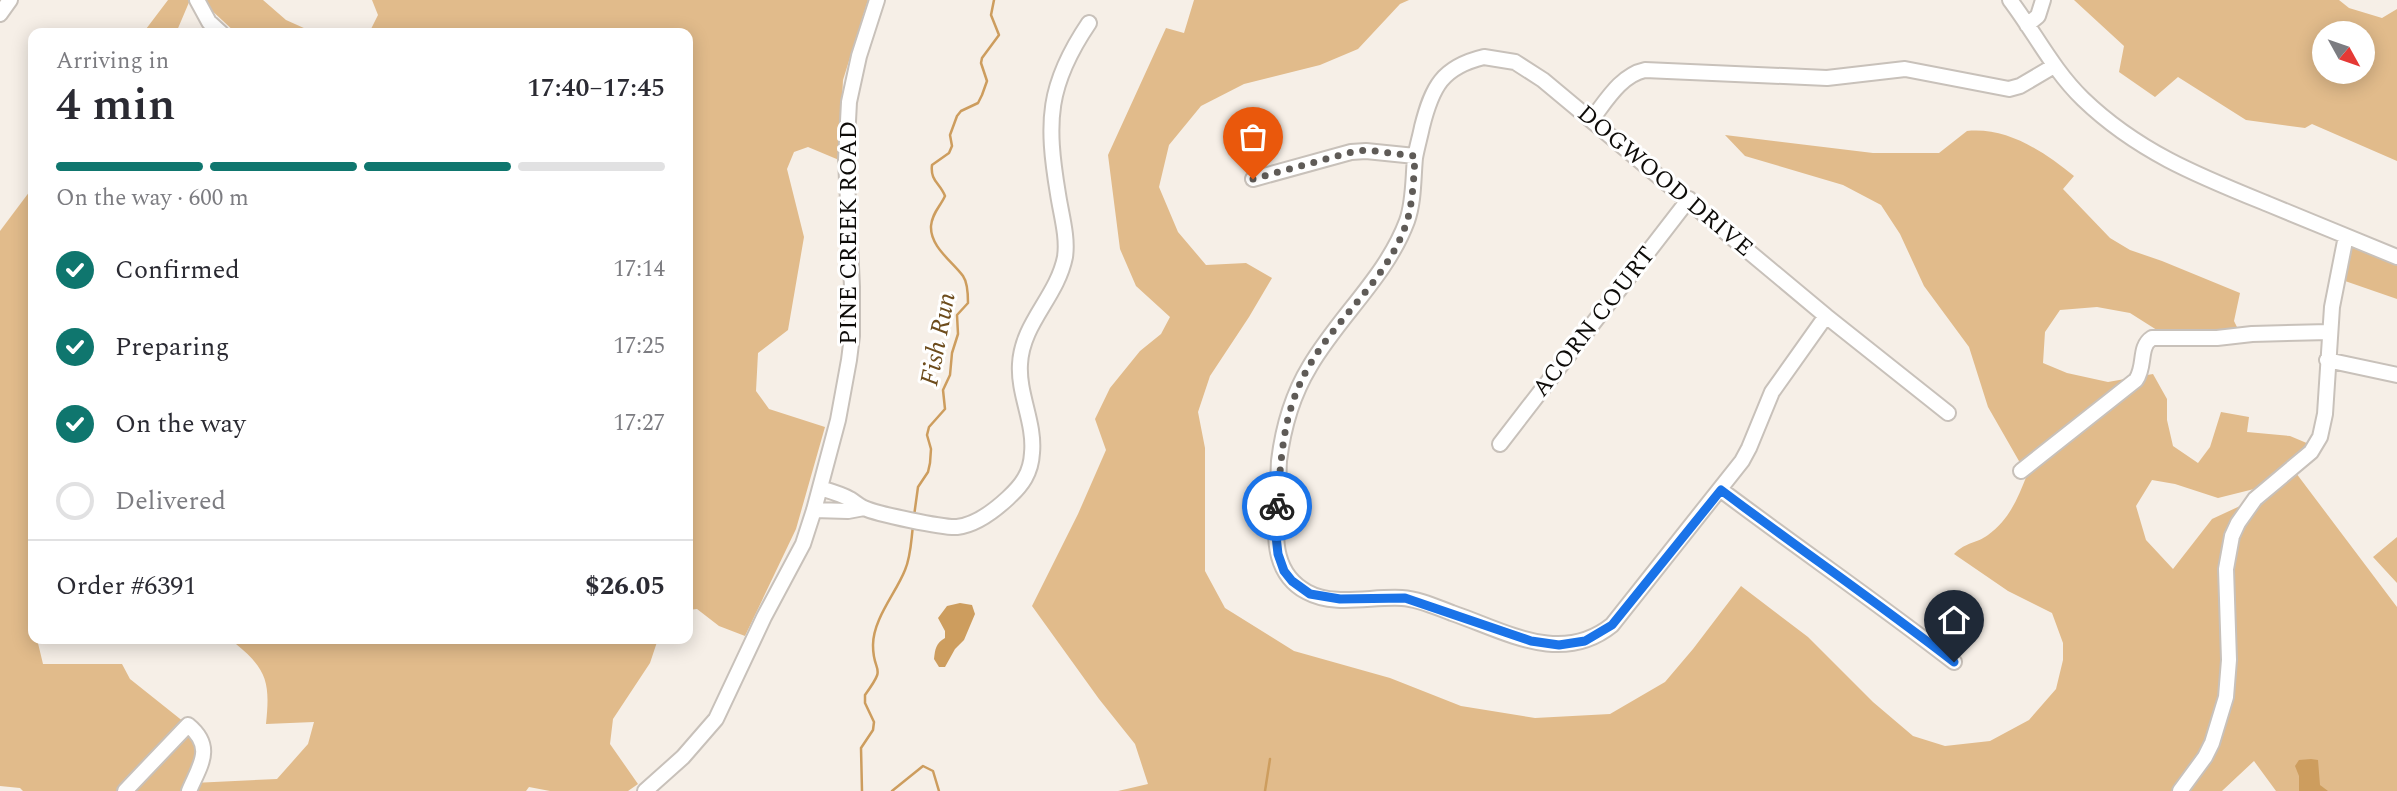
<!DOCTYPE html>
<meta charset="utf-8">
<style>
body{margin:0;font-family:Spectral,serif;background:#f2f2f3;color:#2b2b33;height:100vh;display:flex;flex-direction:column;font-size:26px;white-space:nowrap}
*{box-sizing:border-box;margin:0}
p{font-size:23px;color:#7c7c81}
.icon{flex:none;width:38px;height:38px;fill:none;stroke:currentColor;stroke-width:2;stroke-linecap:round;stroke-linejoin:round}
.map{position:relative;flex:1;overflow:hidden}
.details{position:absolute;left:28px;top:28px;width:665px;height:616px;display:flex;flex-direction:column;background:#fff;border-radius:14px;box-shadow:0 4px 18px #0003}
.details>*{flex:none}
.needle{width:46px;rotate:130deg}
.fabs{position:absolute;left:2312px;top:21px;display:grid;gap:14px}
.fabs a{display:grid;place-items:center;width:63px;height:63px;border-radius:50%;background:#fff;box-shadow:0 4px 18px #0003;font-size:35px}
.pin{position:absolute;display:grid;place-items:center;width:60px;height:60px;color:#fff;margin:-72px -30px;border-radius:50% 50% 50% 0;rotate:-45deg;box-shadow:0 0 7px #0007}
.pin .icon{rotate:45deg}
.courier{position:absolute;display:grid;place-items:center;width:70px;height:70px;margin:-35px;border:5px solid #1a73e8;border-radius:50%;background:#fff;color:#222;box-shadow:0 2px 9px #0007}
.overview em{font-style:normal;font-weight:600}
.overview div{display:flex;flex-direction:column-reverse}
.overview{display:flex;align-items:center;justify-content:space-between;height:119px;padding:0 28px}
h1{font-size:46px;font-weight:600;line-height:52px}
.bar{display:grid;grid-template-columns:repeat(4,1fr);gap:10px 7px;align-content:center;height:84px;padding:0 28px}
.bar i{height:9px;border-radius:5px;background:#e1e1e2}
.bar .on{background:#0f766e}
.bar p{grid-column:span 4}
.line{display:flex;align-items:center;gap:18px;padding:0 28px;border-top:2px solid #e1e1e2}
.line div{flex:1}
ol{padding:0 28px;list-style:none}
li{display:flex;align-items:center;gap:21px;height:77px}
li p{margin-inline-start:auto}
li .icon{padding:7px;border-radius:50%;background:#0f766e;color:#fff;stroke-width:4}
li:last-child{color:#7c7c81}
li i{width:38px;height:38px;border:4px solid #e1e1e2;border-radius:50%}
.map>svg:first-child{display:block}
</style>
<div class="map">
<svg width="2397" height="791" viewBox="0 0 2397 791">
<rect width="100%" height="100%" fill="#f6efe7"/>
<path fill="#e1bb8b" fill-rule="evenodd" d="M168,0H190L176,33H143Z
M197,0H263L286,20L315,33H236L208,7Z
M372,0H868L843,80L839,160L808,147L794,152L787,169L804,237L788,330L758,353L756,391L769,409L825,427L796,529L745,636L719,626L697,609L688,610V33H369L378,15Z
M1194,0H1409L1400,4L1358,49L1320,65L1244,84L1201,106L1169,145L1159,187L1178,232L1206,265L1246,263L1272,278L1249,317L1210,376L1198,412L1205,448V571L1225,608L1294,651L1390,678L1461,706L1535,718L1610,714L1665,682L1693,649L1741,586L1808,637L1873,702L1913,736L1945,746L1990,741L2029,720L2056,689L2063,660V643L2052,613L2008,591L1954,554C1967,541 1976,544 1988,535C2009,520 2018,498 2027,475L1988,407L1969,347L1924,286L1900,234L1881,205L1843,185L1745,156L1725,135L1873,153H1939L1967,131C2008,127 2044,152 2074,176L2063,189L2110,238L2130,250L2162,261L2240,293L2234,321L2239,331L2160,332L2130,313L2097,307L2060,310L2045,332L2043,363L2067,373L2108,382L2153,374L2167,399V420L2173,446L2198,463L2210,447L2221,412L2249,417L2247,432L2290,436L2309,444L2258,488L2218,498L2175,484L2152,480L2136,506L2146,540L2173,569L2212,519L2240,506L2222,544L2224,668L2217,714L2209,744L2174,791H1118L1148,784L1135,744L1099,699L1032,606L1078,514L1106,450L1095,419L1110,388L1140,351L1161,334L1170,317L1136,286L1120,249L1108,155L1166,28L1184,33Z
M2074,0H2339L2349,8L2382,18L2397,9V161L2312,124L2305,128L2246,120L2178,77L2155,97L2119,72L2124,46ZM2324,33H2362V72H2324Z
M33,187V602L31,613L33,639H37L43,664H122L130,679L199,734L193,783L277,779L308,744L314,722L266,724C270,684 268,670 236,644V639H658L650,663L613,719L610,744L638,784L628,791H550L529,787L526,791H23L20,788L0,786V231Z
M2353,244L2397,263V299L2345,281Z
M2296,473L2397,607V791H2276L2254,761L2222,791H2187L2212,757L2226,724L2235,677L2232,554L2242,524L2268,495Z
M2397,537V583L2373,557Z"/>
<path fill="#cd9d5e" d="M960,603L972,605L975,614L964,640L955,649L945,667H939L934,659C935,649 936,643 945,638V631L938,618L947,606Z
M2311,759L2318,760L2320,785L2328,791H2299V776L2295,766L2299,760Z"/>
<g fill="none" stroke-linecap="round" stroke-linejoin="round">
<path stroke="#cd9d5e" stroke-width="2.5" d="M914,516L918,487L928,472L930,463L931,449L927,435L929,427L945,409L943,390L950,375L952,353L958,334L957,315L968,303C968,295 968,283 963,276C952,261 930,247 931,226C932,213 940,207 945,196C940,183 930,181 932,165L949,153L952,146L950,135L957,116L961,111L978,103L982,95L987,81L981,63L982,58L999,35L991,15L994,0
M862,791L861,748L873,730L874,722L865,703V695C888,663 873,676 873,645C873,619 896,593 905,570C911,556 911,541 913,526
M892,791L923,766L933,771L939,791
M1265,791L1270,759"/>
<defs>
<path id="minor" d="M197,0L209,22L221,33
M2010,0C2035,33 2053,70 2083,99C2138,152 2199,176 2268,204C2311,222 2354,239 2397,257
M0,14L10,0
M2027,25L2038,16L2043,0
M1484,57L1515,62L1543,80L1826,316L1772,392L1749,448L1742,461L1612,625C1561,666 1505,631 1452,613C1436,607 1419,599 1402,598C1372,596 1334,607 1307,592C1275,575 1274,541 1277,509C1279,493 1278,477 1279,461C1283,428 1293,394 1310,366C1340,315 1386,277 1407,221C1414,201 1413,179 1415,158C1417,147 1420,137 1422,127C1432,87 1442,67 1484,57Z
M1592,119C1606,101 1621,75 1645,70L1827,78L1905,69L2009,89L2020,86L2054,66
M1253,179L1351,152L1366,151L1415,156
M1826,316L1948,413
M2327,360L2397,375
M1500,444L1689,199
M2021,471L2136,380C2146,366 2138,347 2152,338H2217L2252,334L2329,332
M820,488C830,491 841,494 850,499C855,502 859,506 864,508C877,514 943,528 957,527C976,525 994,511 1008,498C1022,485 1031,473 1032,453C1035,423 1018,394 1020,364C1022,323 1057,297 1065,257C1068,237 1061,214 1058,194C1046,122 1047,85 1089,23
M1721,490C1798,548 1878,603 1954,662
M814,510L848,511L864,508
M125,791L188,725C215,747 200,765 189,791
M645,791L683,757L716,719L764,617L803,544L814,510L838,420L849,360L852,336V287L846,159L849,102L859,56L877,0
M2180,791L2205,757L2212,743L2226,697L2229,660L2226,569L2232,536L2238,523L2255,499L2311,452L2320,437L2325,414L2332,307L2346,236"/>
</defs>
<use href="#minor" stroke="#c8c1ba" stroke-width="18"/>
<use href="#minor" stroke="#fff" stroke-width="14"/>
</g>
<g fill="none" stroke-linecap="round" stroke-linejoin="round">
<path stroke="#5f5b57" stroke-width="7" stroke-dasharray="0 12.6" d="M1253,179L1352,152L1366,150L1415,156C1414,175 1413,195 1409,214C1394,274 1339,314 1309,366C1282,413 1282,454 1277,506"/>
<path stroke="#1a73e8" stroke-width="9" d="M1277,506L1276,536L1278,554L1284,571L1292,581L1310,594L1340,599L1405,598L1531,641L1559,645L1585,641L1612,625L1721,490C1798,548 1878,603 1954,662"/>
</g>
<g text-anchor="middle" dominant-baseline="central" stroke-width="6" stroke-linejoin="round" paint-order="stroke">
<g font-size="24" fill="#0e0c09" stroke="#fff">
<text transform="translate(1665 181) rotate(40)">DOGWOOD DRIVE</text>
<text transform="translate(849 233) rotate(-90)">PINE CREEK ROAD</text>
<text transform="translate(1594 322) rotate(-52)">ACORN COURT</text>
</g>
<g font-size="26" font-style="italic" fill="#6d4c1c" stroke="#fff">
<text transform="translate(938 339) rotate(-79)">Fish Run</text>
</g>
</g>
</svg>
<div class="fabs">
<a><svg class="needle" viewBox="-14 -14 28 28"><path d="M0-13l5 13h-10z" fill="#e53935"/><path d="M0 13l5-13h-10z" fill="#7c7c81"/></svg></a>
</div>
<div class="pin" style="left:1253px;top:179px;background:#ea580c"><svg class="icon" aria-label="bag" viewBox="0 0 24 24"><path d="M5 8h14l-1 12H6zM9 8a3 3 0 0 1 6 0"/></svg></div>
<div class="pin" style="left:1954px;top:662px;background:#1f2937"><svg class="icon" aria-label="home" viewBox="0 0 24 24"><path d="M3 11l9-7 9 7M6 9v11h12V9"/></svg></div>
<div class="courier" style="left:1277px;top:506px"><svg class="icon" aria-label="bike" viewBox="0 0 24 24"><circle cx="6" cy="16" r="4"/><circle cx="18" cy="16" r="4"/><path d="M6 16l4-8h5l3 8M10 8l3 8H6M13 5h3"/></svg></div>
<section class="details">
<div class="overview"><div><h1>4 min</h1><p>Arriving in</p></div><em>17:40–17:45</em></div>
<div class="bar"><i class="on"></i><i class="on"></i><i class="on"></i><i></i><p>On the way · 600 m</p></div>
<ol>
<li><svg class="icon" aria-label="check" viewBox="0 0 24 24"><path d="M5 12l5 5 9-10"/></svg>Confirmed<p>17:14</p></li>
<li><svg class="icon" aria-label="check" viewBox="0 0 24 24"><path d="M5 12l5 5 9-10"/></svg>Preparing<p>17:25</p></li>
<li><svg class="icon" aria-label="check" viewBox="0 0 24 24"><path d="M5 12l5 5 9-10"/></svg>On the way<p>17:27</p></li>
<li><i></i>Delivered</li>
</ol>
<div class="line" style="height:91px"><div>Order #6391</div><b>$26.05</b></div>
</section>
</div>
